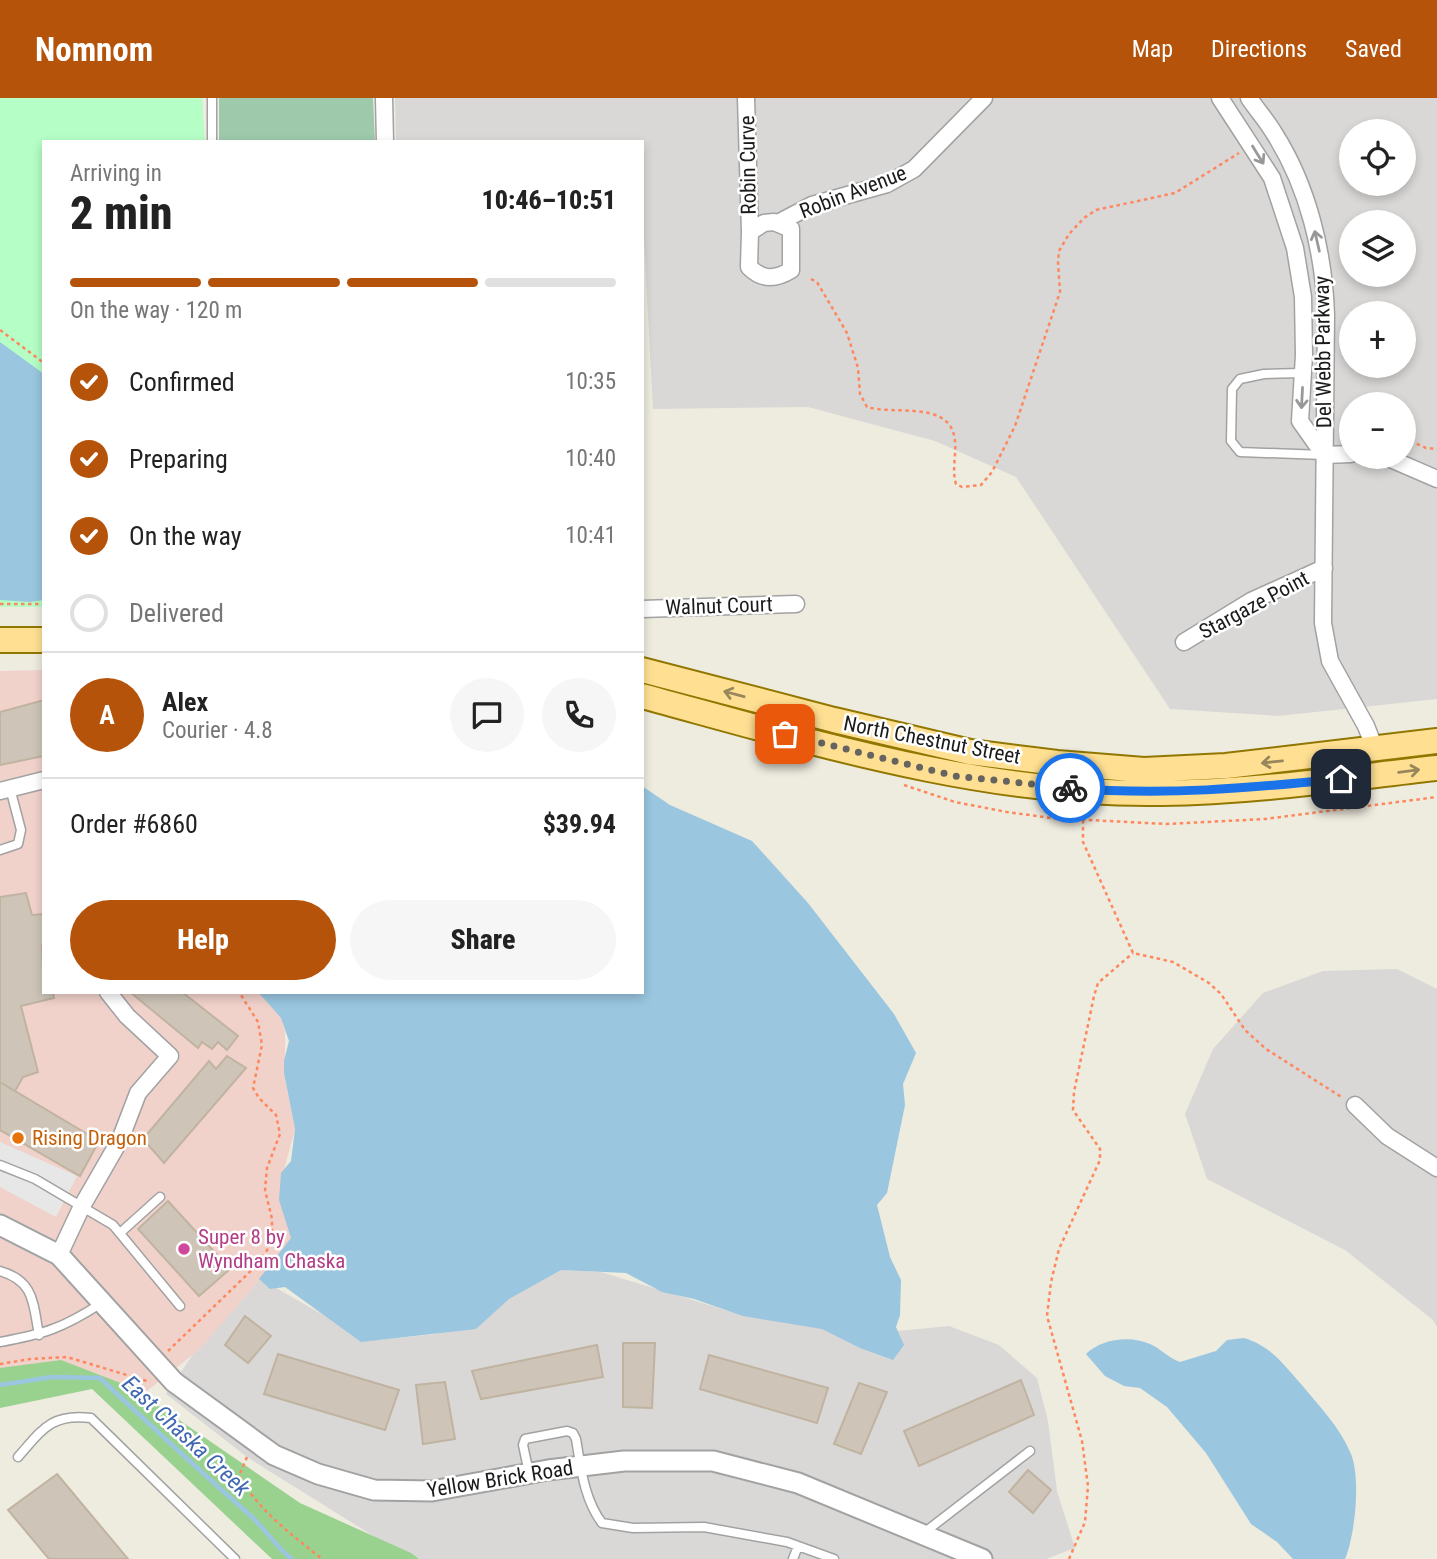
<!DOCTYPE html>
<meta charset="utf-8">
<style>
body{margin:0;font-family:"Roboto Condensed",sans-serif;background:#f6f6f6;color:#222;height:100vh;display:flex;flex-direction:column;font-size:26px;white-space:nowrap}
*{box-sizing:border-box;margin:0}
p{font-size:23px;color:#767676}
.icon{flex:none;width:38px;height:38px;fill:none;stroke:currentColor;stroke-width:2;stroke-linecap:round;stroke-linejoin:round}
.map{position:relative;flex:1;overflow:hidden}
.details{position:absolute;left:42px;top:42px;width:602px;height:854px;display:flex;flex-direction:column;background:#fff;border-radius:0px;box-shadow:0 4px 10px #0003}
.details>*{flex:none}
.buttons{position:absolute;left:1339px;top:21px;display:grid;gap:14px}
.buttons a{display:grid;place-items:center;width:77px;height:77px;border-radius:50%;background:#fff;box-shadow:0 4px 10px #0003;font-size:35px}
.pin{position:absolute;display:grid;place-items:center;width:60px;height:60px;color:#fff;margin:-30px;border-radius:14px;box-shadow:0 4px 10px #0006}
.courier{position:absolute;display:grid;place-items:center;width:70px;height:70px;margin:-35px;border:5px solid #1a73e8;border-radius:50%;background:#fff;color:#222;box-shadow:0 2px 9px #0007}
.headline em{font-style:normal;font-weight:800}
.headline div{display:flex;flex-direction:column-reverse}
.headline{display:flex;align-items:center;justify-content:space-between;height:119px;padding:0 28px}
h1{font-size:46px;font-weight:800;line-height:52px}
.bar{display:grid;grid-template-columns:repeat(4,1fr);gap:10px 7px;align-content:center;height:84px;padding:0 28px}
.bar i{height:9px;border-radius:5px;background:#e0e0e0}
.bar .on{background:#b45309}
.bar p{grid-column:span 4}
.line{display:flex;align-items:center;gap:18px;padding:0 28px;border-top:2px solid #e0e0e0}
.line div{flex:1}
.round{display:grid;place-items:center;flex:none;width:74px;height:74px;border-radius:37px;background:#f6f6f6}
ol{padding:0 28px;list-style:none}
li{display:flex;align-items:center;gap:21px;height:77px}
li p{margin-inline-start:auto}
li .icon{padding:7px;border-radius:50%;background:#b45309;color:#fff;stroke-width:4}
li:last-child{color:#767676}
li i{width:38px;height:38px;border:4px solid #e0e0e0;border-radius:50%}
.cta{display:flex;gap:14px;margin-top:auto;padding:14px 28px}
.cta a{flex:1;height:80px;border-radius:42px;background:#b45309;color:#fff;font-size:28px;font-weight:800;line-height:80px;text-align:center}
.cta a+a{background:#f6f6f6;color:#222}
header{display:flex;align-items:center;gap:42px;box-sizing:border-box;height:98px;padding:0 35px;background:#b45309;color:#fff}
header strong{font-size:33px}
nav{display:flex;gap:38px;margin-inline-start:auto;font-size:24px}
.map>svg:first-child{display:block}
</style>
<header>
<strong>Nomnom</strong>
<nav><a>Map</a><a>Directions</a><a>Saved</a></nav>
</header>
<div class="map">
<svg width="1437" height="1461" viewBox="0 0 1437 1461">
<rect width="100%" height="100%" fill="#eeebdf"/>
<path fill="#d9d8d7" fill-rule="evenodd" d="M395,0H1437V601L1278,618L1170,611L1016,379L935,343L808,309L653,311L642,106V44H396ZM1351,33H1404V86H1351ZM1351,124H1404V177H1351ZM1351,215H1404V268H1351ZM1351,306H1404V359H1351Z
M1397,871L1437,891V1229L1433,1222L1345,1152L1207,1081L1185,1016L1213,951L1263,895L1323,873Z
M546,1171L601,1174L738,1216L898,1233L949,1228L999,1247L1037,1280L1048,1323L1057,1393L1075,1450L1046,1461H410L247,1359L166,1296L249,1174L318,1214L378,1242L436,1236L500,1208Z"/>
<path fill="#f1d2cb" d="M44,572V894H274L285,933V980L295,1031L280,1087L293,1143L200,1251L142,1297L66,1264L0,1271V573Z"/>
<path fill="#99d18f" d="M61,1262L131,1289L300,1405L411,1455L419,1461H272L92,1291L0,1310V1270Z"/>
<path fill="#9ec9ab" d="M219,0H373L375,44H219Z"/>
<path fill="#b5fec6" d="M0,0H202L205,44H44V509H0Z"/>
<path fill="#e7e7e7" d="M0,1044L77,1078L56,1119L0,1089Z"/>
<path fill="#9ac6e0" d="M0,244L44,276V502L30,504L0,502Z
M642,688L670,707L752,743L808,805L894,916L916,955L903,986L905,1007L887,1095L877,1107L890,1159L901,1182L900,1217L896,1229L904,1247L893,1262L860,1250L822,1231L743,1218L694,1201L662,1194L626,1175L561,1172L509,1201L476,1231L361,1244L285,1189L270,1191L259,1181L291,1140L279,1102L281,1075L291,1063L295,1031L284,975V963L289,943L281,920L258,894H642Z
M1244,1240C1271,1248 1283,1266 1301,1286C1319,1308 1340,1329 1351,1356C1361,1380 1355,1438 1345,1461H1293L1277,1444L1251,1426L1206,1355L1167,1309L1140,1290L1124,1288L1105,1278L1086,1256C1101,1241 1130,1237 1150,1246C1160,1250 1167,1259 1180,1264L1216,1253L1227,1242Z"/>
<g fill="none" stroke-linecap="round" stroke-linejoin="round">
<path stroke="#9ac6e0" stroke-width="4.5" d="M0,1287L52,1279L100,1280C150,1327 200,1373 251,1418C266,1432 276,1449 292,1461"/>
</g>
<path fill="#cec5b8" stroke="#c0b3a0" stroke-width="2" d="M44,602V658L0,667V614Z
M26,795L32,817L44,816V847H42L44,894H53L54,900L21,908L38,974L23,979L15,993L0,984V799Z
M130,894H182L238,938L227,952L218,944L212,951L202,944L198,950Z
M227,958L246,970L164,1065L143,1041L209,963L216,971Z
M0,984L99,1043L80,1078L0,1032Z
M168,1103L230,1171L199,1198L138,1131Z
M245,1218L271,1238L248,1265L225,1247Z
M623,1245H655L652,1310L623,1309Z
M597,1247L603,1279L481,1301L472,1273Z
M278,1256L399,1292L385,1332L264,1296Z
M709,1257L828,1290L817,1325L700,1291Z
M1021,1282L1034,1317L919,1368L904,1333Z
M445,1284L455,1341L423,1346L416,1287Z
M859,1285L887,1294L861,1356L834,1346Z
M1028,1372L1051,1392L1033,1415L1009,1394Z
M57,1376L128,1461H49L8,1412Z"/>
<g fill="none" stroke-linecap="round" stroke-linejoin="round">
<defs>
<path id="service" d="M212,0V44
M1303,275L1264,276L1240,281L1232,291L1231,343L1240,354L1324,357
M0,752L18,746L21,732L10,690
M0,1067L35,1081L113,1127L180,1208
M120,1135L160,1099
M0,1173C35,1183 33,1206 39,1237
M0,1244C44,1236 63,1230 100,1206
M18,1359C42,1332 51,1315 91,1320L235,1461
M529,1375L523,1347L525,1341L567,1333L573,1335L576,1341C581,1370 584,1401 602,1425L633,1430L704,1429L787,1444L834,1461
M925,1434L1030,1353
M793,1461L798,1448"/>
<path id="minor" d="M384,0L385,44
M746,0L750,134
M1220,0L1272,80L1295,150L1303,199L1304,257L1300,323L1324,357
M1249,0C1257,12 1267,23 1274,35C1308,88 1324,155 1326,217L1323,525L1330,563L1366,628L1375,651
M774,124L791,131V172C775,182 762,182 749,169L750,134L764,125Z
M778,125L812,107L887,86L914,71L984,0
M1324,357L1351,356
M1386,359L1437,381
M642,511L796,506
M1184,544L1251,503L1324,470
M0,693L44,682
M1355,1007L1387,1038L1437,1070
M59,1157L82,1108L120,1042L138,995L170,958L127,918L108,894"/>
<path id="tertiary" d="M0,1127L59,1157L174,1284L274,1357L318,1376L374,1392L432,1393L548,1372L624,1363H713L798,1385L982,1461"/>
<path id="primary" d="M0,542H44
M642,572L834,622L970,654L1057,665L1144,672L1226,668L1437,643
M642,598C812,644 985,698 1162,695C1254,694 1346,680 1437,670"/>
</defs>
<use href="#service" stroke="#a2a2a2" stroke-width="11"/>
<use href="#minor" stroke="#a2a2a2" stroke-width="19"/>
<use href="#tertiary" stroke="#a2a2a2" stroke-width="23"/>
<use href="#primary" stroke="#917700" stroke-width="28"/>
<path stroke="#ff875e" stroke-width="2.5" stroke-dasharray="3.5 3.5" stroke-linecap="butt" d="M811,181L817,184L847,235L858,270L860,296L867,309C892,317 946,303 954,337C958,353 951,370 956,386L962,389L981,387L992,374L1015,328L1060,194L1058,164L1059,153L1069,136L1084,120L1096,112L1175,95L1239,55
M0,232L44,265
M1340,333H1351
M1404,340L1426,350L1437,351
M0,506H44
M904,687L955,704L1007,714L1051,720L1166,726L1265,721L1437,699
M1083,722V744L1133,855L1173,864L1209,885L1221,896L1245,932L1266,951L1343,1000
M168,1253L259,1165L272,1144V1121L265,1092L267,1070L280,1036L276,1017L259,1000L253,990L262,947L258,924L239,894
M0,1266L30,1261L67,1259L150,1284
M247,1359L239,1378C259,1413 291,1436 322,1461
M1069,1461L1085,1424L1088,1388L1082,1343L1047,1218L1051,1184L1059,1151L1100,1062V1051L1073,1012L1074,994L1094,898L1098,885L1133,855"/>
<use href="#service" stroke="#fff" stroke-width="8"/>
<use href="#minor" stroke="#fff" stroke-width="16"/>
<use href="#tertiary" stroke="#fff" stroke-width="19"/>
<use href="#primary" stroke="#ffe092" stroke-width="24"/>
</g>
<defs><path id="oneway-shaft" d="M-6 0H5M1.5-3L5.5 0L1.5 3" fill="none" stroke-width="1.6" stroke-linecap="round" stroke-linejoin="round" transform="scale(1.75)"/></defs>
<g stroke="#989898">
<use href="#oneway-shaft" transform="translate(1258 57) rotate(58)"/>
<use href="#oneway-shaft" transform="translate(1317 143) rotate(-103)"/>
<use href="#oneway-shaft" transform="translate(1302 300) rotate(93)"/>
</g>
<g stroke="#98875c">
<use href="#oneway-shaft" transform="translate(734 596) rotate(-165)"/>
<use href="#oneway-shaft" transform="translate(1272 664) rotate(174)"/>
<use href="#oneway-shaft" transform="translate(1409 673) rotate(-7)"/>
</g>
<g fill="none" stroke-linecap="round" stroke-linejoin="round">
<path stroke="#656460" stroke-width="7" stroke-dasharray="0 12.6" d="M785,636L955,678L1070,690"/>
<path stroke="#1a73e8" stroke-width="9" d="M1070,690C1164,698 1249,690 1341,681"/>
</g>
<circle fill="#e8710a" stroke="#fff" stroke-width="2.5" cx="18" cy="1040" r="7"/>
<circle fill="#d1479c" stroke="#fff" stroke-width="2.5" cx="184" cy="1151" r="7"/>
<g text-anchor="middle" dominant-baseline="central" stroke-width="5" stroke-linejoin="round" paint-order="stroke">
<g font-size="21" fill="#1b1b1b" stroke="#fff">
<text transform="translate(748 67) rotate(-91)">Robin Curve</text>
<text transform="translate(853 94) rotate(-21)">Robin Avenue</text>
<text transform="translate(1323 254) rotate(-91)">Del Webb Parkway</text>
<text transform="translate(1254 507) rotate(-28)">Stargaze Point</text>
<text transform="translate(719 508) rotate(-2)">Walnut Court</text>
<text transform="translate(932 642) rotate(11)">North Chestnut Street</text>
<text transform="translate(500 1381) rotate(-9)">Yellow Brick Road</text>
</g>
<g font-size="21" fill="#c56008" stroke="#fff" text-anchor="start">
<text x="32" y="1040">Rising Dragon</text>
</g>
<g font-size="21" fill="#b23c85" stroke="#fff" text-anchor="start">
<text x="198" y="1139">Super 8 by<tspan x="198" dy="24">Wyndham Chaska</tspan></text>
</g>
<g font-size="23" font-style="italic" fill="#4068b2" stroke="#fff">
<text transform="translate(186 1338) rotate(43)">East Chaska Creek</text>
</g>
</g>
</svg>
<div class="buttons">
<a><svg class="icon" aria-label="locate" viewBox="0 0 24 24"><circle cx="12" cy="12" r="6"/><path d="M12 2v4M12 18v4M2 12h4M18 12h4"/></svg></a>
<a><svg class="icon" aria-label="layers" viewBox="0 0 24 24"><path d="M12 4l9 5-9 5-9-5zM3 14l9 5 9-5"/></svg></a>
<a>+</a>
<a>−</a>
</div>
<div class="pin" style="left:785px;top:636px;background:#ea580c"><svg class="icon" aria-label="bag" viewBox="0 0 24 24"><path d="M5 8h14l-1 12H6zM9 8a3 3 0 0 1 6 0"/></svg></div>
<div class="pin" style="left:1341px;top:681px;background:#1f2937"><svg class="icon" aria-label="home" viewBox="0 0 24 24"><path d="M3 11l9-7 9 7M6 9v11h12V9"/></svg></div>
<div class="courier" style="left:1070px;top:690px"><svg class="icon" aria-label="bike" viewBox="0 0 24 24"><circle cx="6" cy="16" r="4"/><circle cx="18" cy="16" r="4"/><path d="M6 16l4-8h5l3 8M10 8l3 8H6M13 5h3"/></svg></div>
<section class="details">
<div class="headline"><div><h1>2 min</h1><p>Arriving in</p></div><em>10:46–10:51</em></div>
<div class="bar"><i class="on"></i><i class="on"></i><i class="on"></i><i></i><p>On the way · 120 m</p></div>
<ol>
<li><svg class="icon" aria-label="check" viewBox="0 0 24 24"><path d="M5 12l5 5 9-10"/></svg>Confirmed<p>10:35</p></li>
<li><svg class="icon" aria-label="check" viewBox="0 0 24 24"><path d="M5 12l5 5 9-10"/></svg>Preparing<p>10:40</p></li>
<li><svg class="icon" aria-label="check" viewBox="0 0 24 24"><path d="M5 12l5 5 9-10"/></svg>On the way<p>10:41</p></li>
<li><i></i>Delivered</li>
</ol>
<div class="line" style="height:126px"><b class="round" style="background:#b45309;color:#fff">A</b><div><b>Alex</b><p>Courier · 4.8</p></div><a class="round"><svg class="icon" aria-label="chat" viewBox="0 0 24 24"><path d="M4 5h16v11H9l-5 4z"/></svg></a><a class="round"><svg class="icon" aria-label="phone" viewBox="0 0 24 24"><path d="M5 4h4l2 5-3 2q2 4 5 5l2-3 5 2v4C11 20 4 13 5 4z"/></svg></a></div>
<div class="line" style="height:91px"><div>Order #6860</div><b>$39.94</b></div>
<div class="cta"><a>Help</a><a>Share</a></div>
</section>
</div>
